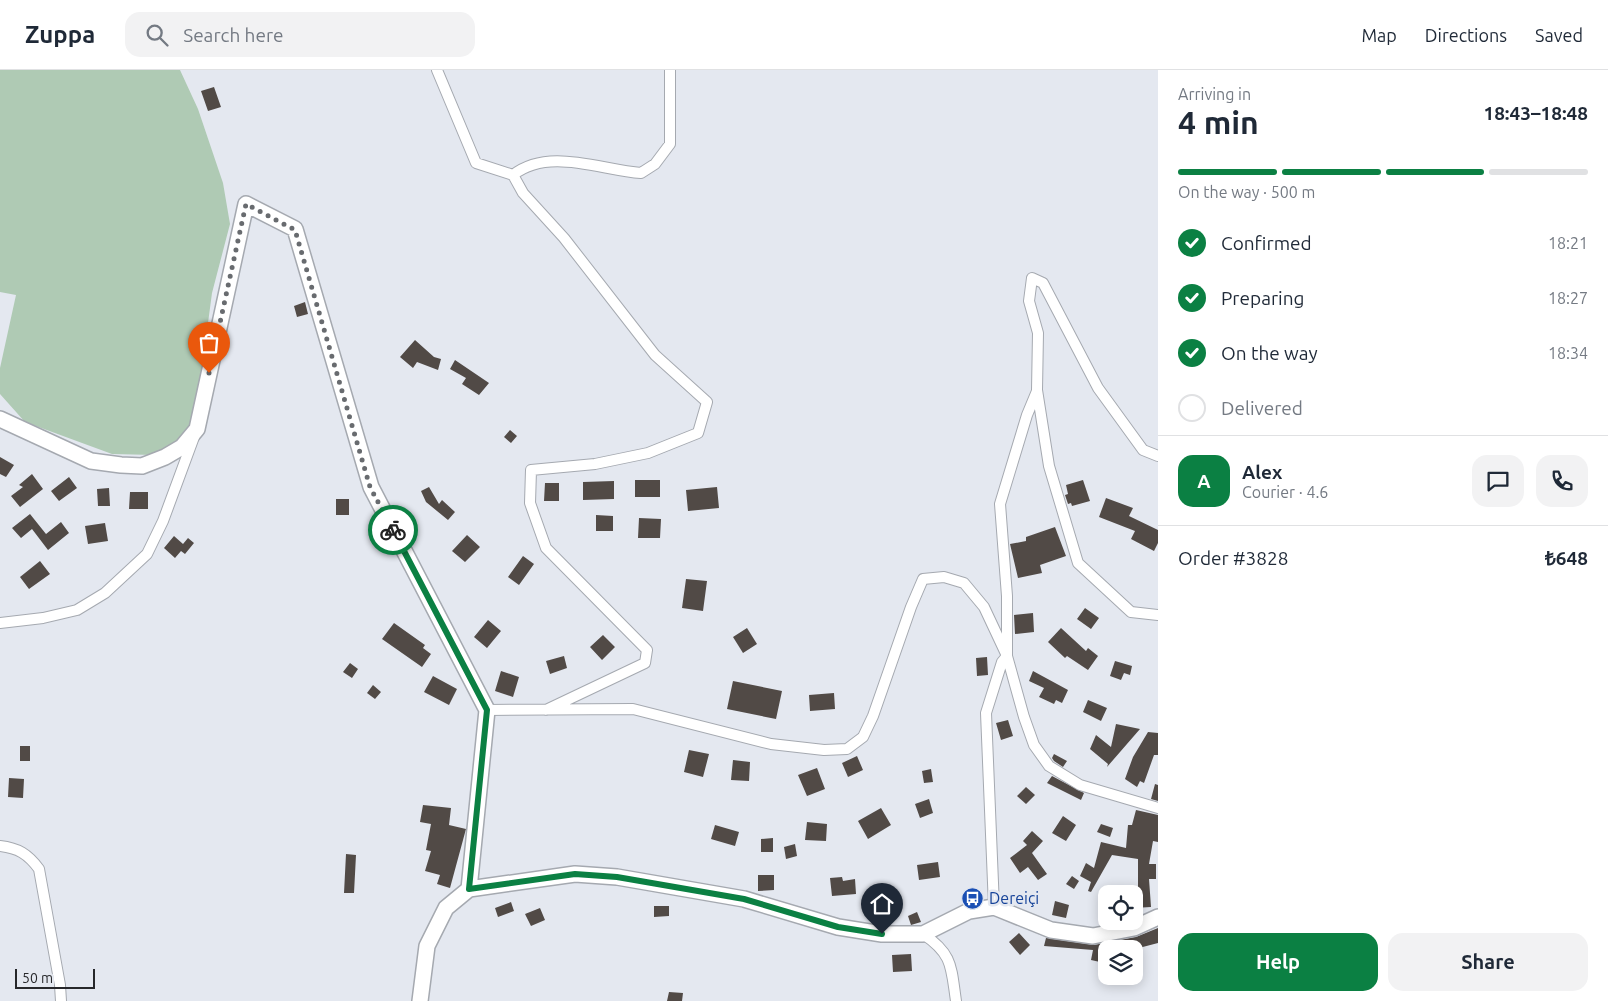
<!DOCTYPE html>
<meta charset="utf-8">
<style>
body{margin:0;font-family:Ubuntu,sans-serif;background:#f2f2f3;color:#1f2937;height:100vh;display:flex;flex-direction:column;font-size:19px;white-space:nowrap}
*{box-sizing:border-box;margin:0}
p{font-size:16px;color:#747a83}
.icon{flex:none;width:28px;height:28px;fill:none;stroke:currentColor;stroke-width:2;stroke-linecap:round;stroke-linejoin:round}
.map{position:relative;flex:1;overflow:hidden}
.drawer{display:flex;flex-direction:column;background:#fff;width:450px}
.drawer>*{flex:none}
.tools{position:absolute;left:1098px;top:815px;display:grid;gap:10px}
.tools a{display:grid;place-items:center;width:45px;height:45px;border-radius:10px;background:#fff;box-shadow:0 2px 12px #0003;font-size:25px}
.scale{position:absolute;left:15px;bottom:12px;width:80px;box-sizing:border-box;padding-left:5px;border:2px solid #26272a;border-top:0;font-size:14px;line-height:18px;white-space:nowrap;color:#26272a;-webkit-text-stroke:4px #e4e8f0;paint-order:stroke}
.pin{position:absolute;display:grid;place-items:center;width:42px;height:42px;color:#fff;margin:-51px -21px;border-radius:50% 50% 50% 0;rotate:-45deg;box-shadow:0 0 5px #0007}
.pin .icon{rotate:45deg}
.courier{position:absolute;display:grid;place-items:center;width:50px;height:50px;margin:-25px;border:4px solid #0b8043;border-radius:50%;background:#fff;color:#222;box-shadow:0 1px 6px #0007}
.head em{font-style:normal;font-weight:600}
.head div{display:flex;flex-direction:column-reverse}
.head{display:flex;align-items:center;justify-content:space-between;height:85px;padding:0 20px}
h1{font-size:32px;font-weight:600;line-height:38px}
.bar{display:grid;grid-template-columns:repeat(4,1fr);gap:8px 5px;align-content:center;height:60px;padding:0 20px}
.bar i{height:6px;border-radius:4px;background:#e0e1e3}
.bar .active{background:#0b8043}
.bar p{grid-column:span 4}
.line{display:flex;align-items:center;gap:12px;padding:0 20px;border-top:1px solid #e0e1e3}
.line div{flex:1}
.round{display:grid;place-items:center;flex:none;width:52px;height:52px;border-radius:15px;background:#f2f2f3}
ol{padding:0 20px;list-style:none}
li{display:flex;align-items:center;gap:15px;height:55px}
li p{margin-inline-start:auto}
li .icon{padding:5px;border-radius:50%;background:#0b8043;color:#fff;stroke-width:4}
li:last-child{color:#747a83}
li i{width:28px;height:28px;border:2px solid #e0e1e3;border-radius:50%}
.cta{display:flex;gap:10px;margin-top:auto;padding:10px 20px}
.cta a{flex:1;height:58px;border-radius:15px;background:#0b8043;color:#fff;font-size:20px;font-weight:600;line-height:58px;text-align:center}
.cta a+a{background:#f2f2f3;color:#1f2937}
header{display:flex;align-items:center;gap:30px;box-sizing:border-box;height:70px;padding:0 25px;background:#fff;border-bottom:1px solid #e0e1e3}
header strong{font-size:24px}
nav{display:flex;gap:28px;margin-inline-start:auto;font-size:18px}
.search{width:350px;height:45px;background:#f2f2f3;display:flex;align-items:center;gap:12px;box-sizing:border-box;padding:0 18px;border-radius:15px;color:#747a83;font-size:19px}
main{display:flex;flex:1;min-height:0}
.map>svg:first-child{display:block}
</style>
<header>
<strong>Zuppa</strong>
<div class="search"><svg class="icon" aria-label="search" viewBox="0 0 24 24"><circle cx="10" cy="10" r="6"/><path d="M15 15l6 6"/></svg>Search here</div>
<nav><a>Map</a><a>Directions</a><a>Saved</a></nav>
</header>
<main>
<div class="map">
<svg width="1158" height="931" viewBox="0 0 1158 931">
<rect width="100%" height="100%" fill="#e4e8f0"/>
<path fill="#afcab4" d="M0,0H180L198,39L223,113L230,154L212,223L196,343L186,366L154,385L112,384L25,352L0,324V298L16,225L0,222Z"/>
<path fill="#514a46" d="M214,17L221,37L208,41L201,21Z
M305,232L308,244L297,247L294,236Z
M415,270L434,287L441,289L438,300L417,292L413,298L400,287Z
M455,290L489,313L479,325L462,314L466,308L450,299Z
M510,360L517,366L511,373L504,367Z
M0,387L14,395L6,407L0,404Z
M32,404L43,419L20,437L11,426L23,417L19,415Z
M69,407L77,418L59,431L51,421Z
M635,410H660V427H635Z
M1083,410L1090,431L1072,436L1071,433L1068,434L1065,425L1068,424L1066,415Z
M614,411V429L583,430V412Z
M545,413H559V431H544Z
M429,417L439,434L442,430L455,442L448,450L426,432L421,421Z
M717,417L719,438L688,441L686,420Z
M109,418L110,436H98L97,419Z
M130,422H148V439H129Z
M1106,428L1133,438L1129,446L1158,460V473L1154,481L1131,469L1135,461L1099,447Z
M336,429H349V445H336Z
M30,444L46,464L61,452L69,463L48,480L32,459L21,468L12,458Z
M596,445L613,446V461H596Z
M639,448L661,449L660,468H638Z
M105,453L108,471L88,474L85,456Z
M1055,457L1066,486L1040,495L1042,503L1018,508L1010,474L1026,471V467Z
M467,465L480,477L465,492L452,481Z
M174,466L183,474L188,468L194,473L185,484L181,481L175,488L164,478Z
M523,486L534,494L519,515L508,507Z
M40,491L50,504L29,519L20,507Z
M686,509L707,511L703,541L682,538Z
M1085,538L1099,548L1091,559L1077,549Z
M1033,543L1034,562L1015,564L1014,545Z
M488,550L501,561L487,578L474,567Z
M394,553L425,575L423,578L431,584L422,597L382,569Z
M747,558L757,574L743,583L733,567Z
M1061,558L1086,581L1088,578L1098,586L1088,600L1067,586L1065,588L1048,572Z
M603,565L615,577L602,590L590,577Z
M564,586L567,598L550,604L546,591Z
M987,587L988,605L977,606L976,588Z
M1115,591L1132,596L1130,605L1124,603L1121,610L1110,606Z
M350,593L358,599L352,608L343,602Z
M501,601L519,607L513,627L495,621Z
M1033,601L1068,620L1062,633L1056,630L1054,634L1039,627L1044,618L1029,611Z
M433,606L457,619L449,635L424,622Z
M733,611L782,621L776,649L727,639Z
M373,615L381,622L375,629L367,623Z
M834,623L835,639L810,641L809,625Z
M1088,630L1107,638L1101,651L1083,642Z
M1008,650L1013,666L1001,670L996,653Z
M1116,654L1140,659L1107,697L1108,694L1090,679L1096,665L1111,677Z
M1148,662L1158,663V685H1154L1144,713L1140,711L1137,717L1125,709L1133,687Z
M20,676H30V691H20Z
M689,680L709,684L703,707L684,702Z
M1054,684L1067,691L1063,697L1054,691L1052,688Z
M857,686L863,700L848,707L842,693Z
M733,690L750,692L749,711L731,710Z
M817,698L825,719L807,726L798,705Z
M931,699L933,712L924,713L922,701Z
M1052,706L1084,723L1081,730L1047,713Z
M9,708L24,709L23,728L8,727Z
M1155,714L1158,715V731L1151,729Z
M1026,717L1035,725L1026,734L1017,726Z
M929,729L933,743L920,748L915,734Z
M423,735L451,738L449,755L466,759L450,818L437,814L440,805L425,801L431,781L426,780L431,754L420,752Z
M881,738L891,755L868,769L858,751Z
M1136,740L1158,745V772L1153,771L1149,794H1156V809H1149L1151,837L1134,838V819H1138V789L1112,785L1091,822L1088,821L1091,812L1080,806L1086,793L1094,798L1101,772L1126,778L1128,755H1132Z
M1063,746L1076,755L1066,771L1052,763Z
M807,752L827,754L826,771L805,770Z
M1101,754L1113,758L1110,767L1097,762Z
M715,755L739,762L735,776L711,769Z
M1032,761L1043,771L1032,783L1047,804L1038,810L1028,797L1020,803L1010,788L1027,775L1023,771Z
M773,768V782H761V769Z
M795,774L797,786L786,789L784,777Z
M346,784L356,785L354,823H344Z
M938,792L940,807L919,810L917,795Z
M758,805H774V820L758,821Z
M1072,806L1079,811L1074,819L1066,814Z
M842,807L843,811L855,809L856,824L832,826L830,808Z
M1055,831L1069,835L1066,848L1052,845Z
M511,832L514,841L498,847L495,838Z
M654,836H669V846L654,847Z
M540,838L545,850L531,856L525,844Z
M917,842L921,852L911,855L908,846Z
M1158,858V873L1135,879H1103L1100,892L1091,890L1093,880L1044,876L1046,868L1094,875L1136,867Z
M1019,863L1030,875L1020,885L1009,872Z
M911,884L912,901L893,902L892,885Z
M669,922L683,923L682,931H667Z"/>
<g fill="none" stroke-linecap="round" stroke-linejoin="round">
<defs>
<path id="street" d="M437,0L476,93L513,105
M1158,386L1143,380L1098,318L1043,213L1032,208L1029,231L1038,263L1037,320L1049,396L1078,493L1131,542L1158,545
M0,553L43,548L77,540L105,523L147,484L163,451L194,367
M487,640L633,639L771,674L824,680L847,679L863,667L873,646L911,537L923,509L944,507L964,513L984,537L1007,586L1024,647L1034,675L1049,696L1080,715L1158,738
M546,640L645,593L647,580L546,478L530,433L531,400L595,394L648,383L698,363L707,332L655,285L564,168L523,123L513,105C549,77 600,100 641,103L655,94L670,74V0
M0,776C18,778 28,784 39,799L60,915L61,931
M994,837L986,643L1002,592L1007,586V526L1000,434L1027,345L1037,321
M923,864C953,884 951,897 956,931"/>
<path id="secondary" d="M0,349L91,391L121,395L142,396L165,387L182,377L197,359L246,134L295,159L371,417L487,640L469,819
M420,931L427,876L446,838L469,819L575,804L617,807L744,829L838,857L882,864H923L969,841L994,837L1051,860L1093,866L1134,858L1158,847"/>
</defs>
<use href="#street" stroke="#a5a9b0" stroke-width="12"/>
<use href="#secondary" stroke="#a5a9b0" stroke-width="18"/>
<use href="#street" stroke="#fff" stroke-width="10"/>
<use href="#secondary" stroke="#fff" stroke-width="15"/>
</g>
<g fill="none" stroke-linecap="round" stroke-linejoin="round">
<path stroke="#686b6f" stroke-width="5" stroke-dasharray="0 9" d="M209,303L246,134L295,160L370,417L393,460"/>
<path stroke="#0b8043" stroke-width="6" d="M393,460L487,640L469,819L575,804L617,807L744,829L838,857L882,864"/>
</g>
<defs>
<symbol id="bus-disc" viewBox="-11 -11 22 22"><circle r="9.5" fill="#1a4fb4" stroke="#e4e8f0"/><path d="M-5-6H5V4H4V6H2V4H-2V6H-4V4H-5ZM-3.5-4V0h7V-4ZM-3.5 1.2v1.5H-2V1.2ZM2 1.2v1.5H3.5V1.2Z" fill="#fff"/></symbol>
</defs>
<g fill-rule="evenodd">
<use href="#bus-disc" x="960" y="816" width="25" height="25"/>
</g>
<g text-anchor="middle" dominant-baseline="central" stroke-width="5" stroke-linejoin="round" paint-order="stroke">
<g font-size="16" fill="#164399" stroke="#e4e8f0" text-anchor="start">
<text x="989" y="828">Dereiçi</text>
</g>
</g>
</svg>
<div class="tools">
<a><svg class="icon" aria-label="locate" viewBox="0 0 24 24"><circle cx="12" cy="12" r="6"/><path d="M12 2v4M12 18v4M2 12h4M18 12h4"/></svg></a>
<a><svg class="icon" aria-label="layers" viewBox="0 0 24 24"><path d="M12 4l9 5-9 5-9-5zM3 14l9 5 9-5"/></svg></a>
</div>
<div class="scale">50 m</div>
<div class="pin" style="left:209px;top:303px;background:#ea580c"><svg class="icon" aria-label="bag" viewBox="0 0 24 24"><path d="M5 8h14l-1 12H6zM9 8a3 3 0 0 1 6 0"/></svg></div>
<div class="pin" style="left:882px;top:864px;background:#1f2937"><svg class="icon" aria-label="home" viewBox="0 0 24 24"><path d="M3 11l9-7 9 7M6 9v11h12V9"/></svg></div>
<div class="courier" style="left:393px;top:460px"><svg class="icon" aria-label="bike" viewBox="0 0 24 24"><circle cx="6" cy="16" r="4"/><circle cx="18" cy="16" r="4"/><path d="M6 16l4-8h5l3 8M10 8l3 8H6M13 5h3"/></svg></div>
</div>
<section class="drawer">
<div class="head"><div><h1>4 min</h1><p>Arriving in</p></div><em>18:43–18:48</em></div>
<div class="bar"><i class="active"></i><i class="active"></i><i class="active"></i><i></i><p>On the way · 500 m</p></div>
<ol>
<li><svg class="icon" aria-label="check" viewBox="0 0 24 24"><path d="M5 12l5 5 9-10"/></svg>Confirmed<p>18:21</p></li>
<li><svg class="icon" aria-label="check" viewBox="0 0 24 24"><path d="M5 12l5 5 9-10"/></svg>Preparing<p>18:27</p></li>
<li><svg class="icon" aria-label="check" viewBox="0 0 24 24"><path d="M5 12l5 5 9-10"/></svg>On the way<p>18:34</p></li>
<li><i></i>Delivered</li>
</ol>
<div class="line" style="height:90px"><b class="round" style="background:#0b8043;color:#fff">A</b><div><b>Alex</b><p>Courier · 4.6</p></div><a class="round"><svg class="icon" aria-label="chat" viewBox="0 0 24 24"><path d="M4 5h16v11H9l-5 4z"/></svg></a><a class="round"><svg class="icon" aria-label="phone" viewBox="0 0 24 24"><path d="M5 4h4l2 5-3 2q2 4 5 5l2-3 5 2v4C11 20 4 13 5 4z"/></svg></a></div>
<div class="line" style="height:65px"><div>Order #3828</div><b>₺648</b></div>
<div class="cta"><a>Help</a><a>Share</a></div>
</section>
</main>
